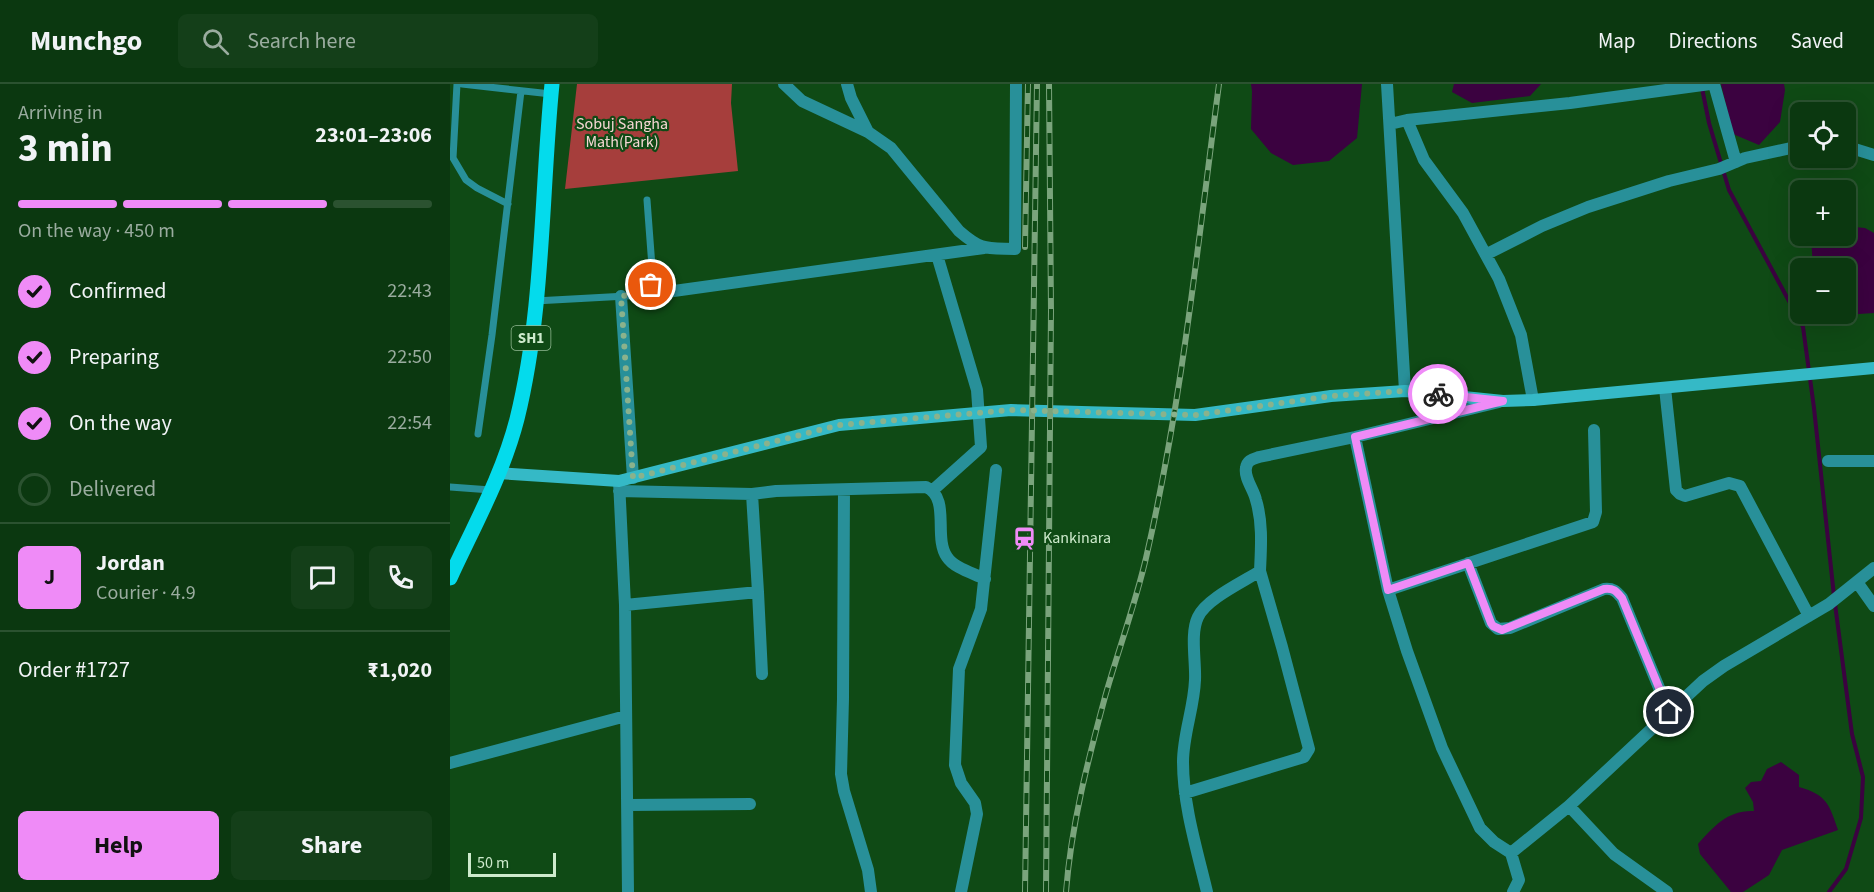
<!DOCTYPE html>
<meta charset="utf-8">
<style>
body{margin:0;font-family:"Source Sans 3",sans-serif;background:#143f19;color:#f1f3f6;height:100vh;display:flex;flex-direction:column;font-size:22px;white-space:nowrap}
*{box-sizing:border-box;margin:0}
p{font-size:20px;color:#9aac9f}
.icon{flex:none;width:33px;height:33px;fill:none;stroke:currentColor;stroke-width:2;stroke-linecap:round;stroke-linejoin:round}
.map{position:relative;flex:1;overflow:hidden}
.drawer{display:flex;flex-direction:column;background:#0b3810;width:450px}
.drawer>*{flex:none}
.fabs{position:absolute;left:1340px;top:18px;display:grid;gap:12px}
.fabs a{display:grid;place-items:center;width:66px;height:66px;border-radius:9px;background:#0b3810;box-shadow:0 6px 24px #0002,0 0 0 2px #2b5230;font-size:30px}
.scale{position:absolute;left:18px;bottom:15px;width:88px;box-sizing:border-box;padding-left:6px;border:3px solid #cdeacc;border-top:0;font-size:16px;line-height:21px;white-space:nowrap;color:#cdeacc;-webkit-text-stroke:4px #0f4a15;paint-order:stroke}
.pin{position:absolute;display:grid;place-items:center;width:51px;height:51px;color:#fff;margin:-26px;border:3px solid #fff;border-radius:50%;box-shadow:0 2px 6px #0007}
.courier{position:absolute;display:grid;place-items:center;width:60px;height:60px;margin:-30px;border:4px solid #ef8bf7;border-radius:50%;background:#fff;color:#222;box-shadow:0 2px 8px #0007}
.overview em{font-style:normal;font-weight:700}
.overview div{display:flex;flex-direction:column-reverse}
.overview{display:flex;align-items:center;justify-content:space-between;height:102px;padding:0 18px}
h1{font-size:39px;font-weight:700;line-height:45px}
.bar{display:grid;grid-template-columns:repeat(4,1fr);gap:9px 6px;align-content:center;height:72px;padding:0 18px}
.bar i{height:8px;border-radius:4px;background:#2b5230}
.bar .current{background:#ef8bf7}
.bar p{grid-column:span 4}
.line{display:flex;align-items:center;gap:15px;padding:0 18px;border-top:2px solid #2b5230}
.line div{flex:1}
.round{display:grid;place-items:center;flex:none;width:63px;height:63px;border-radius:9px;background:#143f19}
ol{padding:0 18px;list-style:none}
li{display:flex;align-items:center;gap:18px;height:66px}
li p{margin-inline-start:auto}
li .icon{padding:6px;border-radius:50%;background:#ef8bf7;color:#111;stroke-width:4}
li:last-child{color:#9aac9f}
li i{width:33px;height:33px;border:3px solid #2b5230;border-radius:50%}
.primary-button{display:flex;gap:12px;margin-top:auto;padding:12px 18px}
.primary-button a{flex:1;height:69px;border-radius:9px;background:#ef8bf7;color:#111;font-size:24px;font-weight:700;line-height:69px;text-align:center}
.primary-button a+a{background:#143f19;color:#f1f3f6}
header{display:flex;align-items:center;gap:36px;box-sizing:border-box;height:84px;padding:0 30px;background:#0b3810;border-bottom:2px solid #2b5230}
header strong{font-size:28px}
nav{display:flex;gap:33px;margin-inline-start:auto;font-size:21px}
.search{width:420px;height:54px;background:#143f19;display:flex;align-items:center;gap:15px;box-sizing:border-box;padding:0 21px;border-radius:9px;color:#9aac9f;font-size:22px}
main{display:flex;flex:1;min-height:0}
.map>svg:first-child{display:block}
</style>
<header>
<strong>Munchgo</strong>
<div class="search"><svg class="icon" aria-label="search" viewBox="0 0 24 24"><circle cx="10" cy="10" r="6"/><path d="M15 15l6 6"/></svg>Search here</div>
<nav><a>Map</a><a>Directions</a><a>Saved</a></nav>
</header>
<main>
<section class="drawer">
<div class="overview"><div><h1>3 min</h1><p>Arriving in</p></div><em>23:01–23:06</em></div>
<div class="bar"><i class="current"></i><i class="current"></i><i class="current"></i><i></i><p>On the way · 450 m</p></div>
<ol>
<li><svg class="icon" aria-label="check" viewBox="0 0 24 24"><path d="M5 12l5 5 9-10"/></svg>Confirmed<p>22:43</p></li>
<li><svg class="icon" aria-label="check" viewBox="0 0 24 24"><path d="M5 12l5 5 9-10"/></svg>Preparing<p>22:50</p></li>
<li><svg class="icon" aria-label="check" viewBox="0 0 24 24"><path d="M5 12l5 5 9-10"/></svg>On the way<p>22:54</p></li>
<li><i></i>Delivered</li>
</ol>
<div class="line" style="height:108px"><b class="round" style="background:#ef8bf7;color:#111">J</b><div><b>Jordan</b><p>Courier · 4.9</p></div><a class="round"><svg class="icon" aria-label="chat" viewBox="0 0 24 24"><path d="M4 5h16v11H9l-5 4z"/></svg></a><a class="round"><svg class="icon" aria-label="phone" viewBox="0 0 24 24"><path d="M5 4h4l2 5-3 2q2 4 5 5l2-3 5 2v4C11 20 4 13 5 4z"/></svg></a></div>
<div class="line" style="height:78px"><div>Order #1727</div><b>₹1,020</b></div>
<div class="primary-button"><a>Help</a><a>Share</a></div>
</section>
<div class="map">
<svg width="1424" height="808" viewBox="0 0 1424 808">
<rect width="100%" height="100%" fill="#0f4a15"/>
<path fill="#a63e3c" d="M127,0H282L281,19L288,87L115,105Z"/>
<path fill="#3b0240" d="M801,0H912L907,54L879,77L843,81L821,69L801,45L802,7Z
M1004,0H1091L1080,12L1022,19L1002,8Z
M1271,0H1334L1335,6L1330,38L1309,61L1283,50Z
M1395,142L1415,144L1424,149V229L1379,232L1377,230H1395V184H1363L1361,152H1395Z
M1331,678L1349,691V703C1377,711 1379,720 1388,746L1332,766L1319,791L1293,808H1281L1250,770L1248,760C1264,742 1278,726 1304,727L1303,718L1295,704L1301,698L1311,697L1317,685Z"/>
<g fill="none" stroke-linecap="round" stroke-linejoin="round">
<path stroke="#3b0240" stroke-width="4" d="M1252,4L1259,39L1279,106L1353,243L1364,324L1384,512
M1379,808L1396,785L1411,734L1413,693L1402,650L1385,520"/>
<path stroke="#289099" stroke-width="7" d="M7,0L3,74L16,96L27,104L58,120
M12,0L101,10
M85,217L195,211L203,196L197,116
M28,350L42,251L71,7
M0,403L41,406"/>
<path stroke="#289099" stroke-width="12" d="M334,0L352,17L418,48L441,64L509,147C532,167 536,164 565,165L566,0
M397,0L401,14L418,48
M937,0L955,307
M1264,0L1286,78
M957,36L1120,19L1260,0
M940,40L957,36L974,76L1013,129L1049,195L1071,251L1083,316
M1395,62L1424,71
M1037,170L1092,142L1138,123L1219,97L1269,85L1295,74L1350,62
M195,211L534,164
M171,212L183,394
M1215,304L1226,406L1230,410L1235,412L1279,399L1290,402L1359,532
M905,353L938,506L957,567L992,664L1030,744L1044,758L1061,769L1119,722L1253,597L1274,582L1379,520L1424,484
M1378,377H1424
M169,397L175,521L178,808
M394,406L393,615L391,690L394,707L418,786L421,808
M483,406L531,363L527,306L487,171
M169,407L302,410
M1018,479L1041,539L1048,545L1060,544L1154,505C1163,504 1166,507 1172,514L1219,628
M1407,498L1424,522
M938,506L1143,438L1146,428L1144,346
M308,508L302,410L326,407L476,403C501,414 483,453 497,473C504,484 523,489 535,495
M175,521L308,508L312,590
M0,679L176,632
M735,709L854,673L859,665L832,563L810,487
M178,721L300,720
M1119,722L1164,770L1217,808
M1061,769L1069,796L1063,808
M511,808L527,730L525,719L511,699L505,681L509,585L531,525L546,386
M757,808C747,766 733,721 733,678C733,650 744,624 745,596C746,578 740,549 748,533C756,515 793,498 810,487C811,464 813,439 806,416C804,406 794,394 796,384C797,376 803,375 809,373L905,353L1049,318"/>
<path stroke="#35b9c6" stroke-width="12" d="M48,389L169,397L389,341L561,326L745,331L881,312L955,307L1053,317L1083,316L1424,284"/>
<path stroke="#04dbec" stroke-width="15" d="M0,494C24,442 53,390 67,335C94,226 91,111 102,0"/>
<defs>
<path id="rail" d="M575,163L578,0
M575,808L587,0
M596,808L601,226L599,0
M616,808C621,742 638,676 655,613C668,567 685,521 696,474C732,318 748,158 769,0"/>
</defs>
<use href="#rail" stroke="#7aa47c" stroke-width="6"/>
<use href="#rail" stroke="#0f4a15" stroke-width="4" stroke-dasharray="11" stroke-linecap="butt"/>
</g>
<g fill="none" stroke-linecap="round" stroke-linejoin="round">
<path stroke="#8ab28c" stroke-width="6" stroke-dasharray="0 10.8" d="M201,201L195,211L171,212L183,394L389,341L561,326L745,331L881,312L955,307L988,310"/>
<path stroke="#ef8bf7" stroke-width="8" d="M988,310L1053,317L905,353L938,506L1018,479L1041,539L1043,542L1052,546L1154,505C1164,504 1166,507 1172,514L1219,628"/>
</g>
<defs>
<symbol id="station-bare" viewBox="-9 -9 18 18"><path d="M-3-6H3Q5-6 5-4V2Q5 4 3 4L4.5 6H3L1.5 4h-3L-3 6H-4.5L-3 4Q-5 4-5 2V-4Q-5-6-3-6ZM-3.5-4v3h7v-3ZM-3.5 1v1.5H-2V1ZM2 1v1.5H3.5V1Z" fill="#ef8bf7" stroke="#0f4a15" stroke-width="2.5" paint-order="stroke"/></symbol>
</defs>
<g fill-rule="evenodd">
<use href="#station-bare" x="558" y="438" width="33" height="33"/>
</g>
<g text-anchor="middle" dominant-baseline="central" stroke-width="4.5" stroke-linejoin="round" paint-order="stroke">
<rect fill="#0f4a15" stroke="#94ba95" stroke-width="1.5" x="61.5" y="242" width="39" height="24" rx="4.5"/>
<g font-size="15" font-weight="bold" fill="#cdeacc">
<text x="81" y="254">SH1</text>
</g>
<g font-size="16" fill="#f5d6d3" stroke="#0f4a15">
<text x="172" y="40">Sobuj Sangha<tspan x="172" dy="18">Math(Park)</tspan></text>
</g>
<g font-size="16" fill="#cdeacc" stroke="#0f4a15" text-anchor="start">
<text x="593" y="454">Kankinara</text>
</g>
</g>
</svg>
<div class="fabs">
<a><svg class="icon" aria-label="locate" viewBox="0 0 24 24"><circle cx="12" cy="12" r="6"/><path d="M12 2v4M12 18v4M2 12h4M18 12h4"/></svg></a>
<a>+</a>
<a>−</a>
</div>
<div class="scale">50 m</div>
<div class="pin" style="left:201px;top:201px;background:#ea580c"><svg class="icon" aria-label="bag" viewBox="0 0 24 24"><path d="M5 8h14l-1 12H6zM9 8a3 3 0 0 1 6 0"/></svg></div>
<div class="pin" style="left:1219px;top:628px;background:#1f2937"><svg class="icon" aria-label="home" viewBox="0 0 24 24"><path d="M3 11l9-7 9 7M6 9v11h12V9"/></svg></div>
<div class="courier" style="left:988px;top:310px"><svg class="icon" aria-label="bike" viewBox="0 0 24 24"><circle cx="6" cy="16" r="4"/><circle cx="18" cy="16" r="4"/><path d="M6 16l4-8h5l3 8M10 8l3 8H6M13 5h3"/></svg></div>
</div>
</main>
